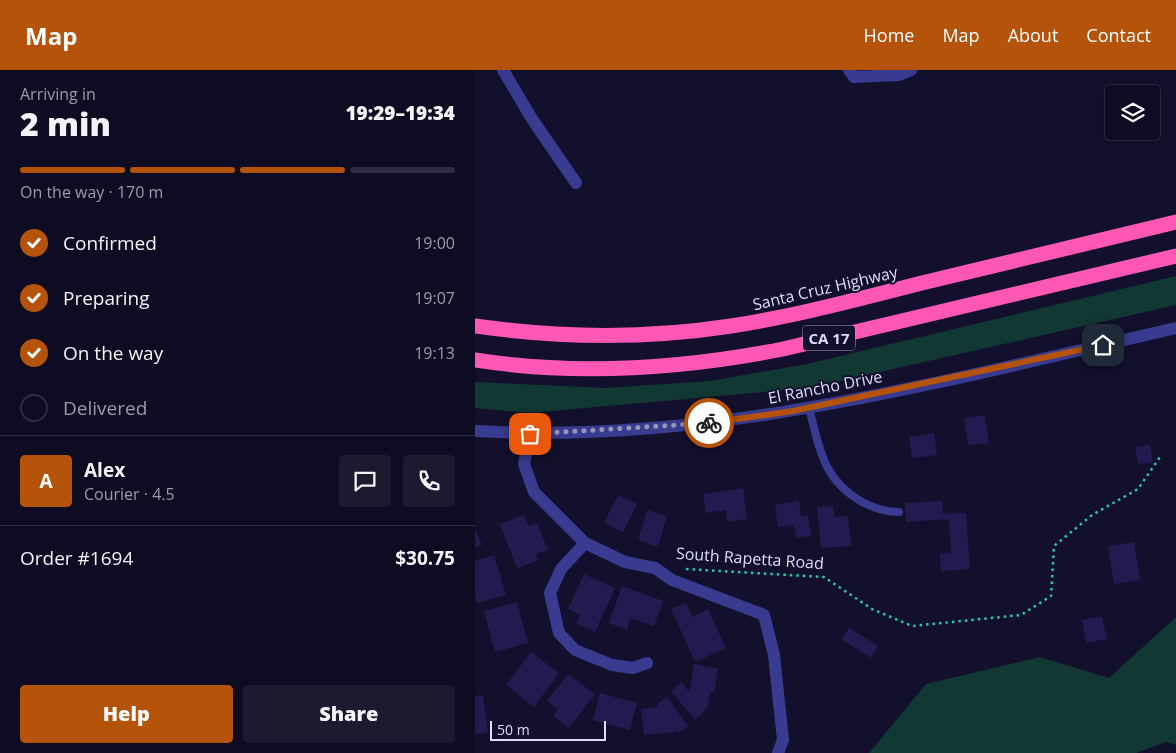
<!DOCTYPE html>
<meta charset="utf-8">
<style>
body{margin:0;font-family:"Open Sans",sans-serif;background:#1c1a2f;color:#f1f3f6;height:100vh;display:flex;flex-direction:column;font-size:19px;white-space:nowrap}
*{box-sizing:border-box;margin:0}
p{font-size:16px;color:#9b9ba5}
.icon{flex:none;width:28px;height:28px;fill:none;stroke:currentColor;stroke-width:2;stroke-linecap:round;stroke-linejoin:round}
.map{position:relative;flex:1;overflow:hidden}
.details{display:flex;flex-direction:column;background:#0e0c22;width:475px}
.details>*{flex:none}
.controls{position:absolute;left:630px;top:15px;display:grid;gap:10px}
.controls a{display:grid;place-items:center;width:55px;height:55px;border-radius:5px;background:#0e0c22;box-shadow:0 2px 8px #0003,0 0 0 1px #2e2c40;font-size:25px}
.scale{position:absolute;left:15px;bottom:12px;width:116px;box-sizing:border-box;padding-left:5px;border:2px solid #dedcff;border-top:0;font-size:14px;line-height:18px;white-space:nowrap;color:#dedcff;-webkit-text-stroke:4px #13102d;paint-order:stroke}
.pin{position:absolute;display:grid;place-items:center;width:42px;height:42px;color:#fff;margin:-21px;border-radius:10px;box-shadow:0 2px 8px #0006}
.courier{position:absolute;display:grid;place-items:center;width:50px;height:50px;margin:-25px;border:4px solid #b45309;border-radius:50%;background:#fff;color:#222;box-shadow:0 1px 6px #0007}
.overview em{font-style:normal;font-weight:800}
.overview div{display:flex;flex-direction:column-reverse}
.overview{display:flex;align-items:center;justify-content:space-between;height:85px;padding:0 20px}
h1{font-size:32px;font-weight:800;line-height:38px}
.bar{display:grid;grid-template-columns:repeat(4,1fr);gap:8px 5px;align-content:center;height:60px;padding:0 20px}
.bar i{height:6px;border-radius:4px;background:#2e2c40}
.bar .on{background:#b45309}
.bar p{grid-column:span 4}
.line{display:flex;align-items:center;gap:12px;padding:0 20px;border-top:1px solid #2e2c40}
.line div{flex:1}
.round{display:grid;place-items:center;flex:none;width:52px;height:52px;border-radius:5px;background:#1c1a2f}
ol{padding:0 20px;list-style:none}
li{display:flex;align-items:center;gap:15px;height:55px}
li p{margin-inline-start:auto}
li .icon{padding:5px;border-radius:50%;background:#b45309;color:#fff;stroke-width:4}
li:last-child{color:#9b9ba5}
li i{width:28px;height:28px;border:2px solid #2e2c40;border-radius:50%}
.cta{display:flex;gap:10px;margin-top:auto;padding:10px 20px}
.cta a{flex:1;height:58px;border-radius:5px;background:#b45309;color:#fff;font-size:20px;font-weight:800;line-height:58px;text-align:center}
.cta a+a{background:#1c1a2f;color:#f1f3f6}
header{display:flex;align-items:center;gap:30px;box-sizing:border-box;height:70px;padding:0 25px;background:#b45309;color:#fff}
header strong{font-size:24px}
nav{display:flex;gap:28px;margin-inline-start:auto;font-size:18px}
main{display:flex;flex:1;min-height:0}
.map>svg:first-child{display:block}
</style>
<header>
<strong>Map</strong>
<nav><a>Home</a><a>Map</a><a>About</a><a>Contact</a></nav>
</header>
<main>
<section class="details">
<div class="overview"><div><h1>2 min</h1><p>Arriving in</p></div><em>19:29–19:34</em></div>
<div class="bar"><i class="on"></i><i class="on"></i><i class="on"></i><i></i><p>On the way · 170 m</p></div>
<ol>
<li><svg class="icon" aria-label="check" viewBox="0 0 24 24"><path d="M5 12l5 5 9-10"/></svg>Confirmed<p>19:00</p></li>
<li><svg class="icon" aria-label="check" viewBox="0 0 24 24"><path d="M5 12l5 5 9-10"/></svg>Preparing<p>19:07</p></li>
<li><svg class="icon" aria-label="check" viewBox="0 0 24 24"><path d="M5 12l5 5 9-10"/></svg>On the way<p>19:13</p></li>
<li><i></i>Delivered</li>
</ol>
<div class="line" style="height:90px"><b class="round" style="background:#b45309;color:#fff">A</b><div><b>Alex</b><p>Courier · 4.5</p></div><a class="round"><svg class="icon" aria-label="chat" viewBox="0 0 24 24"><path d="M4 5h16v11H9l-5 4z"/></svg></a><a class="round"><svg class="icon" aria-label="phone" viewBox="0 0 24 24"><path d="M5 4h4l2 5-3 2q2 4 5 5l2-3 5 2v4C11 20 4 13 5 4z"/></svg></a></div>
<div class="line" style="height:65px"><div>Order #1694</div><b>$30.75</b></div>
<div class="cta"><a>Help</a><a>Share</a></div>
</section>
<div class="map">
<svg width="701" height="683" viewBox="0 0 701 683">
<rect width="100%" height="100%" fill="#13102d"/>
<path fill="#123834" d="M701,206V235L334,318L54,343L0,338V312L131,318L235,311L332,294Z
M701,547V675L691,672L661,683H394L451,614L565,587L634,608Z"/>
<path fill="#221b4f" d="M510,345L514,373L493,375L489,348Z
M459,363L462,385L437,388L434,367Z
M675,375L678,392L663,394L660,377Z
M268,418L272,449L252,452L251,440L231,443L228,424Z
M143,425L162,434L148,462L129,453Z
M324,431L326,446L333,445L336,466L321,468L319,455L303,457L300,435Z
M467,431L468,444L491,443L495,499L466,501L465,484L476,483L474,449L431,452L430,433Z
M358,436L359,447L373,446L376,476L346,478L342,437Z
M172,440L192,446L183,477L163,470Z
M49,445L53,456L62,453L73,480L61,484L63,490L42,498L25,454Z
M0,459L7,475L0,478Z
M659,472L665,510L639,514L633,476Z
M19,485L31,525L2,533L0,525V491Z
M109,504L140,518L120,562L101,553L105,545L93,539Z
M147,516L188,531L179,556L156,548L152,560L134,553Z
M42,532L53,573L20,582L9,541Z
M211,533L217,547L233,539L251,578L220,592L196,539Z
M627,546L632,569L611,573L607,550Z
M374,558L403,576L396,588L366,569Z
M56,582L84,603L59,637L31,615Z
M219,594L243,599L239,622H235L233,636L229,639L230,641L220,650L196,621L207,612L214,622Z
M93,604L120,624L94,658L78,646L83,639L72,631Z
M125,623L162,633L155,660L118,650Z
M8,625L13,663L0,664V626Z
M192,627L213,656L203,663L200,659V662L169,665L166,639L184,637L182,634Z"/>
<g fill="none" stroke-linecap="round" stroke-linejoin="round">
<path stroke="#29c6b1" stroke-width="2.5" stroke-dasharray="2.5 4" stroke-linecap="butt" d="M211,499L349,507L397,539L437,556L546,545L576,526L579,476L617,445L663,419L685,387"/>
<path stroke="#383b8f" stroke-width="8" d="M334,338C345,379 347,409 387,432C399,438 411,442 424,442"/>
<path stroke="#383b8f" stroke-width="12" d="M28,0L57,49L101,113
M374,0L379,7L424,5L436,0
M55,364L49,394L59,422L110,473L150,492L180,498L197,510L289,545L299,585L308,670L303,683
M110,473L86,499L75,523L84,563L100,580L137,595L158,598L172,593"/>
<path stroke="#383b8f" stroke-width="12" d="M0,361C237,375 471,310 701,258"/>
<path stroke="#ff57b4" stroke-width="15" d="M0,256C85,268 171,269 256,256C322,246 387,228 451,212C535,192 618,172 701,152
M0,290C103,306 206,299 308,279L701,186"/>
</g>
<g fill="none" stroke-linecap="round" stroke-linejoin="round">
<path stroke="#9795b6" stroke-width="5" stroke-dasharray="0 9" d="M55,364L234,353"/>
<path stroke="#b45309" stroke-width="6" d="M234,353L318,341L628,275"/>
</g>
<g text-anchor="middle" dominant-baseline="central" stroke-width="4" stroke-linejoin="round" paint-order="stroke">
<rect fill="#13102d" stroke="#a19fc0" stroke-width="1" x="328" y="255.5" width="52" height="25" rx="4"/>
<g font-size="15" font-weight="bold" fill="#dedcff">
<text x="354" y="268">CA 17</text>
</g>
<g font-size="16" fill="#dedcff" stroke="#13102d">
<text transform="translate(350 218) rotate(-13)">Santa Cruz Highway</text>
<text transform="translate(350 317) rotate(-11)">El Rancho Drive</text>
<text transform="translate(275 488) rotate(4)">South Rapetta Road</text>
</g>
</g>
</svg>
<div class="controls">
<a><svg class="icon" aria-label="layers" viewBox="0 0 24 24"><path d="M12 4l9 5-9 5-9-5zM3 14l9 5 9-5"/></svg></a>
</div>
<div class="scale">50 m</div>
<div class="pin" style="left:55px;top:364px;background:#ea580c"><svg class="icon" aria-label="bag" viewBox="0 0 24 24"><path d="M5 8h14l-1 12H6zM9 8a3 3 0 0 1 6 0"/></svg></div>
<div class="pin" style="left:628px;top:275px;background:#1f2937"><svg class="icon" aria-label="home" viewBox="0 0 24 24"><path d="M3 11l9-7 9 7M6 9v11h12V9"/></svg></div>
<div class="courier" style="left:234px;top:353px"><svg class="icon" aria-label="bike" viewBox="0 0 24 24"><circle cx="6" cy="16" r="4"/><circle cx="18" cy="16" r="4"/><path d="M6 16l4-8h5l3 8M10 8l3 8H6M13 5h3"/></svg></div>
</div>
</main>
